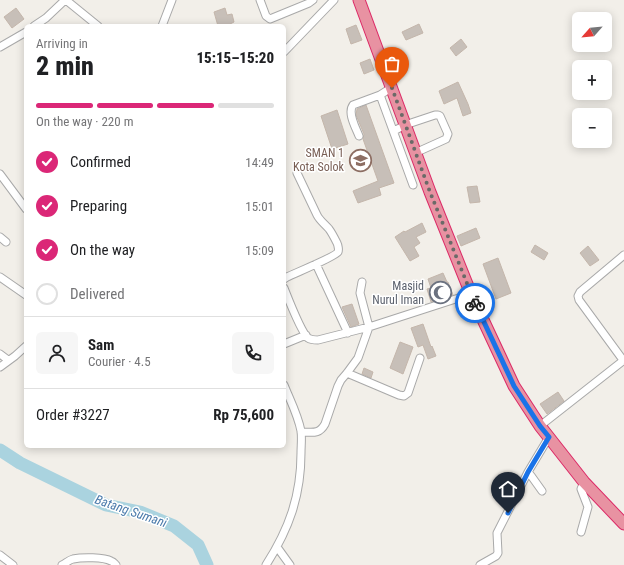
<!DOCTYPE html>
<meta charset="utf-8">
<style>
body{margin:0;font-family:"Roboto Condensed",sans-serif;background:#f6f6f6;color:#202124;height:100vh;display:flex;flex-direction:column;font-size:15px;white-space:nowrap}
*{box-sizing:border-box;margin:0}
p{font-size:13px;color:#757577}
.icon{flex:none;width:22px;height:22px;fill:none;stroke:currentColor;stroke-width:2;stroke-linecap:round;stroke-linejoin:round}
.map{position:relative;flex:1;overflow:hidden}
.details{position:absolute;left:24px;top:24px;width:262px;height:424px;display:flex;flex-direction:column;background:#fff;border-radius:6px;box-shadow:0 2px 10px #0003}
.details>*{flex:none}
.needle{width:26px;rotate:243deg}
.controls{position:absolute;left:572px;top:12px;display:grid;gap:8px}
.controls a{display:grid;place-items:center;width:40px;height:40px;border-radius:6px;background:#fff;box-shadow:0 2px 10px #0003;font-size:20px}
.pin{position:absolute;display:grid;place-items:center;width:34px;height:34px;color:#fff;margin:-41px -17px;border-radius:50% 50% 50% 0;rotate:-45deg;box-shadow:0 0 4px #0007}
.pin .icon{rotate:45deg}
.courier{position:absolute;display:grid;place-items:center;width:40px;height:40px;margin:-20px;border:3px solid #1a73e8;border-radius:50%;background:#fff;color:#222;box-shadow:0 1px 5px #0007}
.summary em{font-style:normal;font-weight:800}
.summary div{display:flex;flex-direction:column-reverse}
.summary{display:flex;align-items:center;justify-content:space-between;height:68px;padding:0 12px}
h1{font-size:26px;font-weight:800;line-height:30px}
.bar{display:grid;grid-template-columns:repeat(4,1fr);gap:6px 4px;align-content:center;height:48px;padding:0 12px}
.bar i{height:5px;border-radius:3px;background:#e0e0e0}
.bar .current{background:#db2777}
.bar p{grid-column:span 4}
.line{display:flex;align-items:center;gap:10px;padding:0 12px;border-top:1px solid #e0e0e0}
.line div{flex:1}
.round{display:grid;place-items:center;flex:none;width:42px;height:42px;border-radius:6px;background:#f6f6f6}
ol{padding:0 12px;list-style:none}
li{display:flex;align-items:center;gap:12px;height:44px}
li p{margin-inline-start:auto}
li .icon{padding:4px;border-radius:50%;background:#db2777;color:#fff;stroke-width:4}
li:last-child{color:#757577}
li i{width:22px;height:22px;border:2px solid #e0e0e0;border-radius:50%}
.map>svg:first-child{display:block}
</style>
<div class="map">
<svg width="624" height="565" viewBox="0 0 624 565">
<rect width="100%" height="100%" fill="#f2efe9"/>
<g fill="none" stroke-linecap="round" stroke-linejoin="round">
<path stroke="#aad3df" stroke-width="13" d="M0,450L20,463L106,505L140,512L174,526L198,545L207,565"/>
</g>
<path fill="#c7bfb8" stroke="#c4b6ab" d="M16,8L24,19L12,28L4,17Z
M225,8L227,15L232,14L234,22L230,24V26H218L214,12Z
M419,24L423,33L406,40L402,32Z
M356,25L362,40L351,44L346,29Z
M461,39L467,47L456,56L450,48Z
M370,59L374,70L364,74L360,63Z
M458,82L468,104L471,113L463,116L457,98L444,104L439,91Z
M366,105L394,183L379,188L381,195L358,203L353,191L378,181L363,139L364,134L356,115L357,109Z
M337,110L348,144L332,149L321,116Z
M477,186L480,202L470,203L467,187Z
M422,223L426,232L416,237L420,243L414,247L419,256L410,261L395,237L404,231L405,232Z
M476,228L480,238L461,246L457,236Z
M535,245L548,253L544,260L531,252Z
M588,246L599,260L590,266L580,253Z
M498,258L511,293L496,299L483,264Z
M443,273L447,282H448L453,295L431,302L427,289L431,288L428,279Z
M352,304L359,324L351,327L342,307Z
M423,324L431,347L432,346L436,356L428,359L423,345L418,347L411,328Z
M400,342L413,347L403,374L390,368Z
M364,368L373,372L371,378L362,374Z
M558,392L564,401L547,414L540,404Z"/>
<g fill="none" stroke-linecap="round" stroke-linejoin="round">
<defs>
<path id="minor" d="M66,0L98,26
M260,0L266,16L270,19L309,3L313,0
M34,26L46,18L65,0
M162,26L172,0
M0,47L26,32
M284,52L334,0
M391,88L380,95L413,185
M394,131L405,125L435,115H438L440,116L448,134L446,139L415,153
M359,136C356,128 347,113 353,105L380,95
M0,174L26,209
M0,237L6,242
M316,264L348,333
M0,277L26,295
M284,279L287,277C295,273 335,257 338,252C339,250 338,245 337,243C335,239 332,233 329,229C325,224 320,221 317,215L297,173
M284,288C288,298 301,332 308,338C311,340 314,340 318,340L369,327L471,294
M284,344L306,335
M0,354L8,360
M623,360L579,300L578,296L580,292L624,255
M0,367L15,356L26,346
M347,373L399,395L404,396L408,393L420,358
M540,426L624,360
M301,432C312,432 319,435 325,424L338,386L341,380L347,373L358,358L369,327L360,293L362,282
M542,491L532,477L528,472L549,437
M581,532L588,507L581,489L584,482
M277,547L290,565
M0,555L13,565
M62,565C66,563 69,560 73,559C82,557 104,557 111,561C114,562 114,563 116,565
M266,565C289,529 301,496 301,453C301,446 302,438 301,431C298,415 290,400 284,385
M480,565L496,556L498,553L497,533L528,472"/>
<path id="highway" d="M359,0L430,192L471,294L514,386L540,426L584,482L624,524"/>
</defs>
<use href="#minor" stroke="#a9a9a9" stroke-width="9"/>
<use href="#highway" stroke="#dc2a67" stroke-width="13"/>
<use href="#minor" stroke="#fff" stroke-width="7"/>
<use href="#highway" stroke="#e892a2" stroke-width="11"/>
</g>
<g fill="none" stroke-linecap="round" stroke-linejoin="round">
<path stroke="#6b6a68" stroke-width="4" stroke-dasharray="0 7.2" d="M392,88L430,192L475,303"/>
<path stroke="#1a73e8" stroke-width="5" d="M475,303L514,386L540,426L549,437L528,472L508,513"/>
</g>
<defs>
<symbol id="school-ring" viewBox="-11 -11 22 22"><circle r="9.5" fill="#fff" stroke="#8d6e63" stroke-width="1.5"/><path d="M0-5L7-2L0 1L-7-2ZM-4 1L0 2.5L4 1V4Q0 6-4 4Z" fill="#8d6e63"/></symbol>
<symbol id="mosque-ring" viewBox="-11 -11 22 22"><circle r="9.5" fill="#fff" stroke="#6b7280" stroke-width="1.5"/><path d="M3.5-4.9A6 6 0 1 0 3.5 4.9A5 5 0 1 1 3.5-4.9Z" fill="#6b7280"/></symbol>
</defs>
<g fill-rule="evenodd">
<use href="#school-ring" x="348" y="148" width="25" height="25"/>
<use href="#mosque-ring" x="428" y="280" width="25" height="25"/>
</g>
<g text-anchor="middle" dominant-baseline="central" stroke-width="3" stroke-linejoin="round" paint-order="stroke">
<g font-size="12" fill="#785e54" stroke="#fff" text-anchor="end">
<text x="344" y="153">SMAN 1<tspan x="344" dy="14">Kota Solok</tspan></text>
</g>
<g font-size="12" fill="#5b616d" stroke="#fff" text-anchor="end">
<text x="424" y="286">Masjid<tspan x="424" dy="14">Nurul Iman</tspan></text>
</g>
<g font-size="13" font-style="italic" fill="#4a7aab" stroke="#fff">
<text transform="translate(131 511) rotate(19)">Batang Sumani</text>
</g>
</g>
</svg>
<div class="controls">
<a><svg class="needle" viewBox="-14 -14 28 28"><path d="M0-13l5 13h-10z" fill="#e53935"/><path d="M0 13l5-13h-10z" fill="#757577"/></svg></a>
<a>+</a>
<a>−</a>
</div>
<div class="pin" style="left:392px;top:88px;background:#ea580c"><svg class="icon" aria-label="bag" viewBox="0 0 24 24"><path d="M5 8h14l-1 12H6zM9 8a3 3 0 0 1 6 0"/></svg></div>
<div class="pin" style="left:508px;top:513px;background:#1f2937"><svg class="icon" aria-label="home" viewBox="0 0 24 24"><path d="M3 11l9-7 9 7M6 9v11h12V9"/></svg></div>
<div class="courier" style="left:475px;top:303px"><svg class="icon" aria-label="bike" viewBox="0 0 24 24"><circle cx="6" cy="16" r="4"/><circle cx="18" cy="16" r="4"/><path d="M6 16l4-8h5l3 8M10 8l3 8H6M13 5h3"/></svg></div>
<section class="details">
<div class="summary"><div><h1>2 min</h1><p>Arriving in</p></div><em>15:15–15:20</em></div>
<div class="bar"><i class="current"></i><i class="current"></i><i class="current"></i><i></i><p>On the way · 220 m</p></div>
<ol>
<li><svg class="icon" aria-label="check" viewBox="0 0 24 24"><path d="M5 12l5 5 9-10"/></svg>Confirmed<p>14:49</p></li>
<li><svg class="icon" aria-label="check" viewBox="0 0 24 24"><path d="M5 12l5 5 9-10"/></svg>Preparing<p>15:01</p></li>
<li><svg class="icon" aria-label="check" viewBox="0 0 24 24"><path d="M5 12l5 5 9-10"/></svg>On the way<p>15:09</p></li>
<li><i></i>Delivered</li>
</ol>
<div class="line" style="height:72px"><a class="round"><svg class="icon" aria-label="person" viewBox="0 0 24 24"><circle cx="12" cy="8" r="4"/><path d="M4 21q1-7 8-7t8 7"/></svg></a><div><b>Sam</b><p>Courier · 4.5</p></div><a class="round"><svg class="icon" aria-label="phone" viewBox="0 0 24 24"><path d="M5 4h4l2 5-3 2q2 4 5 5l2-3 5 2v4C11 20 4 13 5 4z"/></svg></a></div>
<div class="line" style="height:52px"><div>Order #3227</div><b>Rp 75,600</b></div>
</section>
</div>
